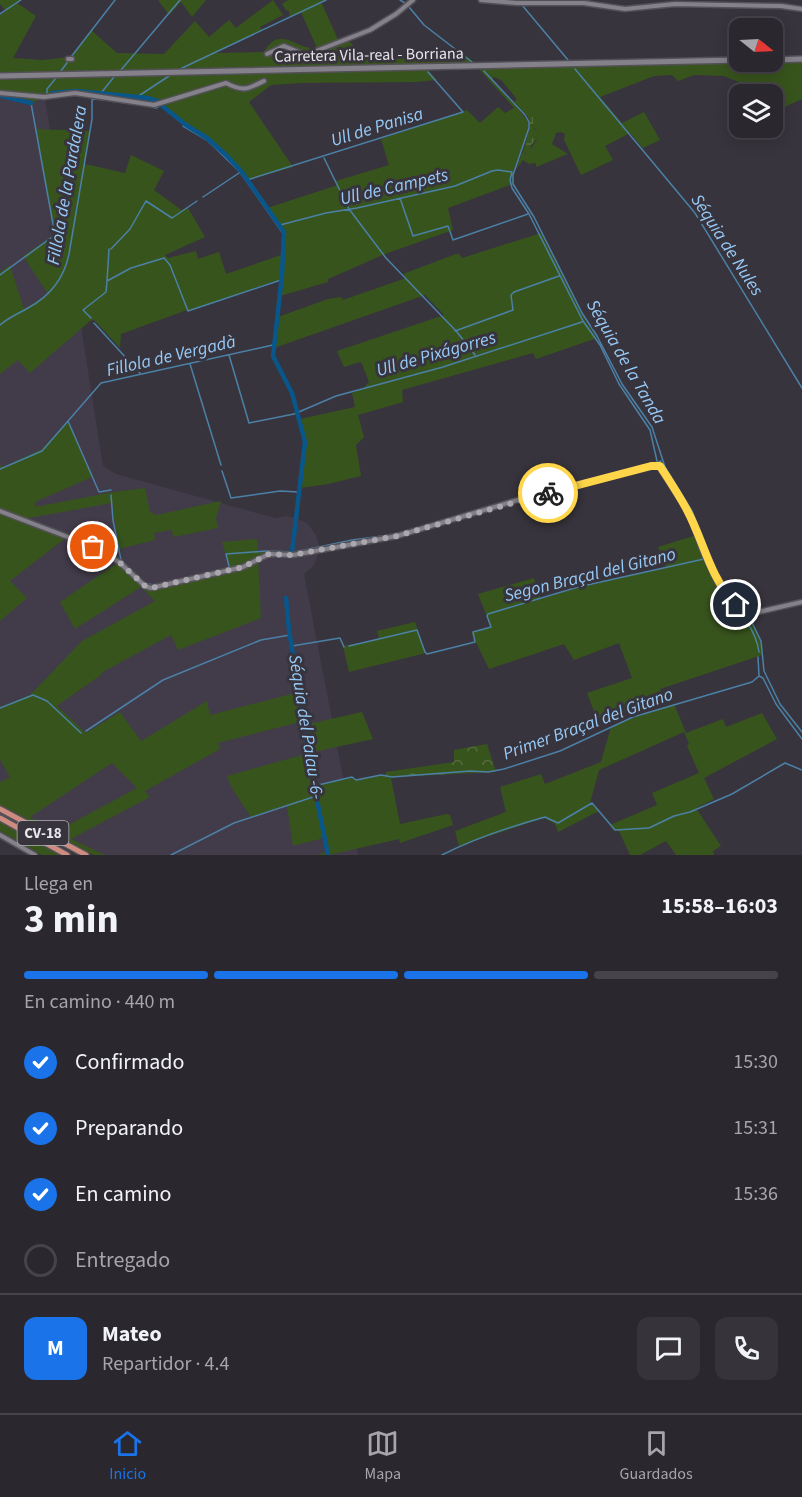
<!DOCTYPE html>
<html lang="es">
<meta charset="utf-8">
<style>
body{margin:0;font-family:"Source Sans 3",sans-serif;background:#36333a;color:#f1f3f6;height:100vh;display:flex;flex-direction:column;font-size:22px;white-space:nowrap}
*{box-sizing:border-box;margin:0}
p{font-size:20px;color:#a5a5aa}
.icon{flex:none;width:33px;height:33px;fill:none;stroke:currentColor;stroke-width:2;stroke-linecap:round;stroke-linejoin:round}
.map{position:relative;height:855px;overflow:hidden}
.drawer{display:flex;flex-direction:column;background:#2a272e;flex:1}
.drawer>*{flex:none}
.needle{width:39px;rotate:108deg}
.controls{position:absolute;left:729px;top:18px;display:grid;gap:12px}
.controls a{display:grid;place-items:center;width:54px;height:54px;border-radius:12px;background:#2a272e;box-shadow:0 3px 15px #0003,0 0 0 2px #46444a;font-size:30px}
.pin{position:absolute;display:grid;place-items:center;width:51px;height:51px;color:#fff;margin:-26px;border:3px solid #fff;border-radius:50%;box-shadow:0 2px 6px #0007}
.courier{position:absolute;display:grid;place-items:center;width:60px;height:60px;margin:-30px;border:4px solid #ffd54a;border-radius:50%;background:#fff;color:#222;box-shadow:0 2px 8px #0007}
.overview em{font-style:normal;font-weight:700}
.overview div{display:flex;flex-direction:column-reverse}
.overview{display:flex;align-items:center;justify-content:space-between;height:102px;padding:0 24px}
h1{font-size:39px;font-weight:700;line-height:45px}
.bar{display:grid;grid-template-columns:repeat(4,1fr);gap:9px 6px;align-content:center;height:72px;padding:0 24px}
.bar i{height:8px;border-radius:4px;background:#46444a}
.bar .selected{background:#1a73e8}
.bar p{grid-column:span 4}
.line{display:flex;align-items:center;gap:15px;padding:0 24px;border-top:2px solid #46444a}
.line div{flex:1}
.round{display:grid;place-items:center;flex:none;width:63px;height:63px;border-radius:12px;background:#36333a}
ol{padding:0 24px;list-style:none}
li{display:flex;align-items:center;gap:18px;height:66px}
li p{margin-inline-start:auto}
li .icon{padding:6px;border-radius:50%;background:#1a73e8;color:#fff;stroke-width:4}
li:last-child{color:#a5a5aa}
li i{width:33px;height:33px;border:3px solid #46444a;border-radius:50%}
.dock{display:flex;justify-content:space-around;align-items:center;height:84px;border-top:2px solid #46444a;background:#2a272e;font-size:16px;color:#a5a5aa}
.dock a{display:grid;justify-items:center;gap:3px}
.dock .selected{color:#1a73e8}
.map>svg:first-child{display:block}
</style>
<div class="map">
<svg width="802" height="855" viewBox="0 0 802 855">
<defs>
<pattern id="forest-crowns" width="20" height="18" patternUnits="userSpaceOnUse" patternTransform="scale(1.5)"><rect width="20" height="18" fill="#38541d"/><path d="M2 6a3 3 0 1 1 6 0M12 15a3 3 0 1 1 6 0" fill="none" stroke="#556d3e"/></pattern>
<pattern id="wetland-marsh" width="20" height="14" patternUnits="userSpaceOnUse" patternTransform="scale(1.5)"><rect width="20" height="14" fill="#38541d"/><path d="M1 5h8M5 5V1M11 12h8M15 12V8" fill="none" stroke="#556d3e"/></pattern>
</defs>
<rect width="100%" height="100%" fill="#38343d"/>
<path fill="#423b4a" d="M42,79L103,466L116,474L275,518L286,516L296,518L307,523L316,535L319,546L318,554L314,565L304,574L358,855H95L0,804V80Z"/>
<path fill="#38541d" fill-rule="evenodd" d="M0,0H21L17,3L36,16L13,58L42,60L71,57L91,30L117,53L164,54L195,21L209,37L229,20L236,28L273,0L283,15L260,27L262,30L215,53L264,52C281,23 296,51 317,48L301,12L290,17L289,11L286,10L282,4L288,0H323L321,2L340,44L349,41L361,54L369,53L394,55L403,53L430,54L456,48L475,63L0,74V15L6,11L0,4Z
M158,0H206L192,17L181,2L169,15Z
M802,62V99L778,110L773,109L772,94H753L741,83L724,76L694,75L678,81L672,75L654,76L600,97L622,123L644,112L660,140L643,148L630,133L605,146L613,160L581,175L564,140L565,134L561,132L556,133L552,144L568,154L536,167V163L529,164L523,160L516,169L522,153L524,155C530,151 535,143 539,136V132L534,128L533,117H528L514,102L517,99L501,80L494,77L492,80L516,106L528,122V131L513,172V184L448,208L453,230L385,254L328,279V282L280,296L282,281H275L189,311L187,310L121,334L120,348L94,320L90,321L30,373L18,360L0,374V272L10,265L24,309L48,294L23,256L55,234L36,129L90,131L85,164L125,173L131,155L164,171L154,190L183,211L188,208L205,237L165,255L168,258L196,251L198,259L219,252L226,274L284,254V232L267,208L338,185L336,181L389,165L381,139L467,110L480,123L498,107L505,113L514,108L479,69Z
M428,70L437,80L415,82L302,83L271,85L249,102L293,167L248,180L226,154L208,138L186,125L161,104L152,100L75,91L48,94L31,104L0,97V79Z
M541,233L586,322L597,338L536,359L533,353L402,390L403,402L358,415L364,437L356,445L361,476L328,484L300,488L306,442L300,419L355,407L352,393L363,389L369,382L362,364L360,362L344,367L337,351L444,315L425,295L274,348L278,317L328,299L341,297L343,300L406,278L403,274L456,254H459L462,258Z
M68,421L92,477L35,502V507L113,492L145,488L150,512L156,515L221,501L216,518L218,528L174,537L171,530L154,533L155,540L119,549L112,503L24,519L0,509V465L3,467L42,449Z
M0,513L67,537L10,581L27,598L0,621Z
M700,534L720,580L740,601L750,617L761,641L762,655L660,689L664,700L598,722L587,693L632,678L619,643L574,660L564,644L489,669L472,634L473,632L491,627L478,594L534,578L541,599L580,587L666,567L658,547Z
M257,539L258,551H268L269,553L258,558L261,618L178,650L171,635L101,673V675L57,706L86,733L120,712L141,741L207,701L210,715L299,692L304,721L218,743L220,749L145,791L150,797L71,839L105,855H94L87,852L0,805V782L10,777L0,760V707L30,695L82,641L155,601L143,589L230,569L222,542ZM112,763L137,788L57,831L30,817Z
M120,561L144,585L75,629L60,602Z
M415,622L426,653L349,672L343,646L379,639L377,631Z
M674,704L686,733L723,719L726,727L762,713L777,739L704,778L714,799L696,808L721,846L713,851L714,855H676L666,841L640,855H630L619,831L613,830L610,825L657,805L652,793L699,773L687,746L689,744L684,732L599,770L590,803L599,811L558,832L555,824L544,818L459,846L455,831L506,812L500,787L541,774L545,784L601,762L611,727C632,717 653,712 674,704Z
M362,712L373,739L309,753L304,725Z
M309,753L315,786L352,778L357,780L381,775L391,778L400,824L447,814L450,815L453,825L400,843L399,839L329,855H316L327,852L324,838L293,846L287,806L251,817C244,806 230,788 227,776Z
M0,821L61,855H42L38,853L0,831Z"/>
<path fill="url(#forest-crowns)" d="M487,744L496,772L391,777L385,776L386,772L454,762V750Z"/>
<path fill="url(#wetland-marsh)" d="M528,117H533L534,129L539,132L540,136L531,145L530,151L522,155L530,127Z"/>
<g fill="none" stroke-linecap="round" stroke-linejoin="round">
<path stroke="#4b81a7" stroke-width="1.5" d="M400,0L405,3
M522,5L568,60
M409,7L424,25L472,62
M0,14L21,0
M71,57L115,0
M180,69L326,0
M575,69L695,213L802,388
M121,70L180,0
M61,71L69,60
M484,71L525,115L529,122V128L513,175V184L534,217L582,313L597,336L622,384L652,427L665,467L692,511L720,580L743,604L761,641L764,671L780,704L802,732
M101,93L114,77
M47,94V89L56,78
M137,97L169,76
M109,101L135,104
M148,106L156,108L161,105
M183,126L207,140L240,172L282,232H284
M324,158L349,209L386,258L457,332L475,355
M247,180L463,112L428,72
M203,197L239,173
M400,198L413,236L448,226L453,240L528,214
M280,225L326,213L357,208L455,186L492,171L498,170L512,172L510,180L512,188L529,214L583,321L600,345L619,384L650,430L657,461
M111,249L130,229L146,201L172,218L197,201
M0,275L55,235L31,103
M107,281L109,249
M101,296L106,292L107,281L131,268L164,258L170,265L188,311L281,280
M91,318L83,310L101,296
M94,323L140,373
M0,325C9,317 18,314 28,308C50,296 64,279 69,254L92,119V100L95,99L104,100
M455,331L513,310L511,295L514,292L559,276
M229,355L249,423L294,414L336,396L443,367L582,322
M190,364L221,465
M68,421L99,492L111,490
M0,469L42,451L101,383L273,345
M631,470L661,461
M222,471L231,498L280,491L299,492
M111,495L113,520L121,560L146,584L157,585
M699,548L712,574
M194,576L228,569L229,566L226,554L266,551L295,552L352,540L390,535L418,528
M718,586L722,593
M727,598C741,613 756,630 759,652
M292,646L340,638L344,647
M349,646L417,630L425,652L427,654L475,642L473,632L491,627L487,616L488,614L578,587L704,559
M758,657L759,676L763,678L776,704L802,739
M0,708L33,695L47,701L81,733
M86,731L163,680L261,640L290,635
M314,786L352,777L356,780L381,775L392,777L470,771L488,772L504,769L560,751L633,717L752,682L759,676
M0,838L30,855
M171,855L234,823L316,796
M442,855C475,838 509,827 545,817L558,823L592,803L615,830L649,828L674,816L690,812L732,794L785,763L802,770"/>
<path stroke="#08568a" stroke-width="4.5" d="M52,93L76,91L147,98L157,101
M2,96L31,103
M161,105L186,125L207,138L226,155L241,171L284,232L282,275L273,356L292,393L305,442L292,552
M286,598L289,630L310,765L328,855"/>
<defs>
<path id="minor" d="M481,0L517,3H584L625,9L675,4L781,6L802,9
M267,54L284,46L306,55L370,30L396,14L413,0
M68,59H72
M0,93L44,97L75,93L154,105L226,83C243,92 248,89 264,81
M0,511L94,547L119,562L145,586L151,588L243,567L269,554L293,555L397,536L521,499L658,465L688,511L705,556L719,585L745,615L802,602
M0,835L35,855"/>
<path id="secondary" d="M772,60L802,59
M0,76L740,60"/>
<path id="primary" d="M0,809L86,855
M0,818L67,855"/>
</defs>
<use href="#minor" stroke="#535157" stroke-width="7"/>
<use href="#secondary" stroke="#535157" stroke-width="8"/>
<use href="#primary" stroke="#535157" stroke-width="8"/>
<use href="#minor" stroke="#85818b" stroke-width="4"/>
<use href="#secondary" stroke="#85818b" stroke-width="5"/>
<use href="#primary" stroke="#cd8c7f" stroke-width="5"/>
</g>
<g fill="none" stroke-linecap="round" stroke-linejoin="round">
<path stroke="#aaa8ae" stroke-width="6" stroke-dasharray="0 10.8" d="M93,547L119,562L145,586L151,588L243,567L269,554L292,555L397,536L548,493"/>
<path stroke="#ffd54a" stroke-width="8" d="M548,493L651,466H660C669,480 679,495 687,510C705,544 708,574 736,605"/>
</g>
<g text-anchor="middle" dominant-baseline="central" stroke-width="6" stroke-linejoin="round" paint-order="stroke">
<rect fill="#38343d" stroke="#b3b1b7" stroke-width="1.5" x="17.5" y="821" width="51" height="24" rx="4.5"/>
<g font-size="15" font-weight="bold" fill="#e8e6eb">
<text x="43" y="833">CV-18</text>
</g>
<g font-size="16" fill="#e8e6eb" stroke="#38343d">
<text transform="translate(369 55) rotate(-1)">Carretera Vila-real - Borriana</text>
</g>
<g font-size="18" font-style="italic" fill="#97caf7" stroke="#38343d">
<text transform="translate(377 127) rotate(-17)">Ull de Panisa</text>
<text transform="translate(67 185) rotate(-80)">Fillola de la Pardalera</text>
<text transform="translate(394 187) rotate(-13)">Ull de Campets</text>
<text transform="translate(727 245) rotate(57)">Séquia de Nules</text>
<text transform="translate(436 354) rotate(-16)">Ull de Pixágorres</text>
<text transform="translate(171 356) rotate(-13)">Fillola de Vergadà</text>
<text transform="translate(626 362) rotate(60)">Séquia de la Tanda</text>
<text transform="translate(590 575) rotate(-14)">Segon Braçal del Gitano</text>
<text transform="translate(588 724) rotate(-20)">Primer Braçal del Gitano</text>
<text transform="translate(306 727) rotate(81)">Séquia del Palau -6-</text>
</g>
</g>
</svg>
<div class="controls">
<a><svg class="needle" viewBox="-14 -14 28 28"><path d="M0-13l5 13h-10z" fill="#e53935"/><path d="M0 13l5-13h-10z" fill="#a5a5aa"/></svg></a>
<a><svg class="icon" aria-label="layers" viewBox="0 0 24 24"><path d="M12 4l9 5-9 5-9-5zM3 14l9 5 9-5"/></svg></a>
</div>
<div class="pin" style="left:93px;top:547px;background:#ea580c"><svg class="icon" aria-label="bag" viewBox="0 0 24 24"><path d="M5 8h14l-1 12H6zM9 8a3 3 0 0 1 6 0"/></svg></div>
<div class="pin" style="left:736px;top:605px;background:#1f2937"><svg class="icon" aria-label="home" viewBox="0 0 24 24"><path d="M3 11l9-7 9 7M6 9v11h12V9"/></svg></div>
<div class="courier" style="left:548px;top:493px"><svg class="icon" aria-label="bike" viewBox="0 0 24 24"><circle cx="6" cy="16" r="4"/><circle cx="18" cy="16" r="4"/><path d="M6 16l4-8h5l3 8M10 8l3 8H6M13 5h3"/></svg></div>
</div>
<section class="drawer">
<div class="overview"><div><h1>3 min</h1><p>Llega en</p></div><em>15:58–16:03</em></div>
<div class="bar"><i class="selected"></i><i class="selected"></i><i class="selected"></i><i></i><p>En camino · 440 m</p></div>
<ol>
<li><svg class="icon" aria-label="check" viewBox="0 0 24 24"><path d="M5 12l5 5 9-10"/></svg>Confirmado<p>15:30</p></li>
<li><svg class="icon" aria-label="check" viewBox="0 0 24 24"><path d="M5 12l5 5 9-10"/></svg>Preparando<p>15:31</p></li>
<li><svg class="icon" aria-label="check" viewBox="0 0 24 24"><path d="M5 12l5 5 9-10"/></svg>En camino<p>15:36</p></li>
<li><i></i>Entregado</li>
</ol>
<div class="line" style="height:108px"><b class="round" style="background:#1a73e8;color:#fff">M</b><div><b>Mateo</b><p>Repartidor · 4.4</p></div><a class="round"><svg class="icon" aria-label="chat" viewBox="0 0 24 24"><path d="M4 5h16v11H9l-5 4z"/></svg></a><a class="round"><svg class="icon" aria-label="phone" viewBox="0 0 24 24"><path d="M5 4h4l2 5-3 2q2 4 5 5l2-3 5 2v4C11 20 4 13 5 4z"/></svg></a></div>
</section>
<nav class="dock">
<a class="selected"><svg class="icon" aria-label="home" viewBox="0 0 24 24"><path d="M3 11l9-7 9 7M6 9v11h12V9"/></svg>Inicio</a>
<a><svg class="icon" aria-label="map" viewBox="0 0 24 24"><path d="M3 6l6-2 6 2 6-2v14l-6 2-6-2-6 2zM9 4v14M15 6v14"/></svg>Mapa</a>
<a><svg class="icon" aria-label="saved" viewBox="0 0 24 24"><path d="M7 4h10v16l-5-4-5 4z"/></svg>Guardados</a>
</nav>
